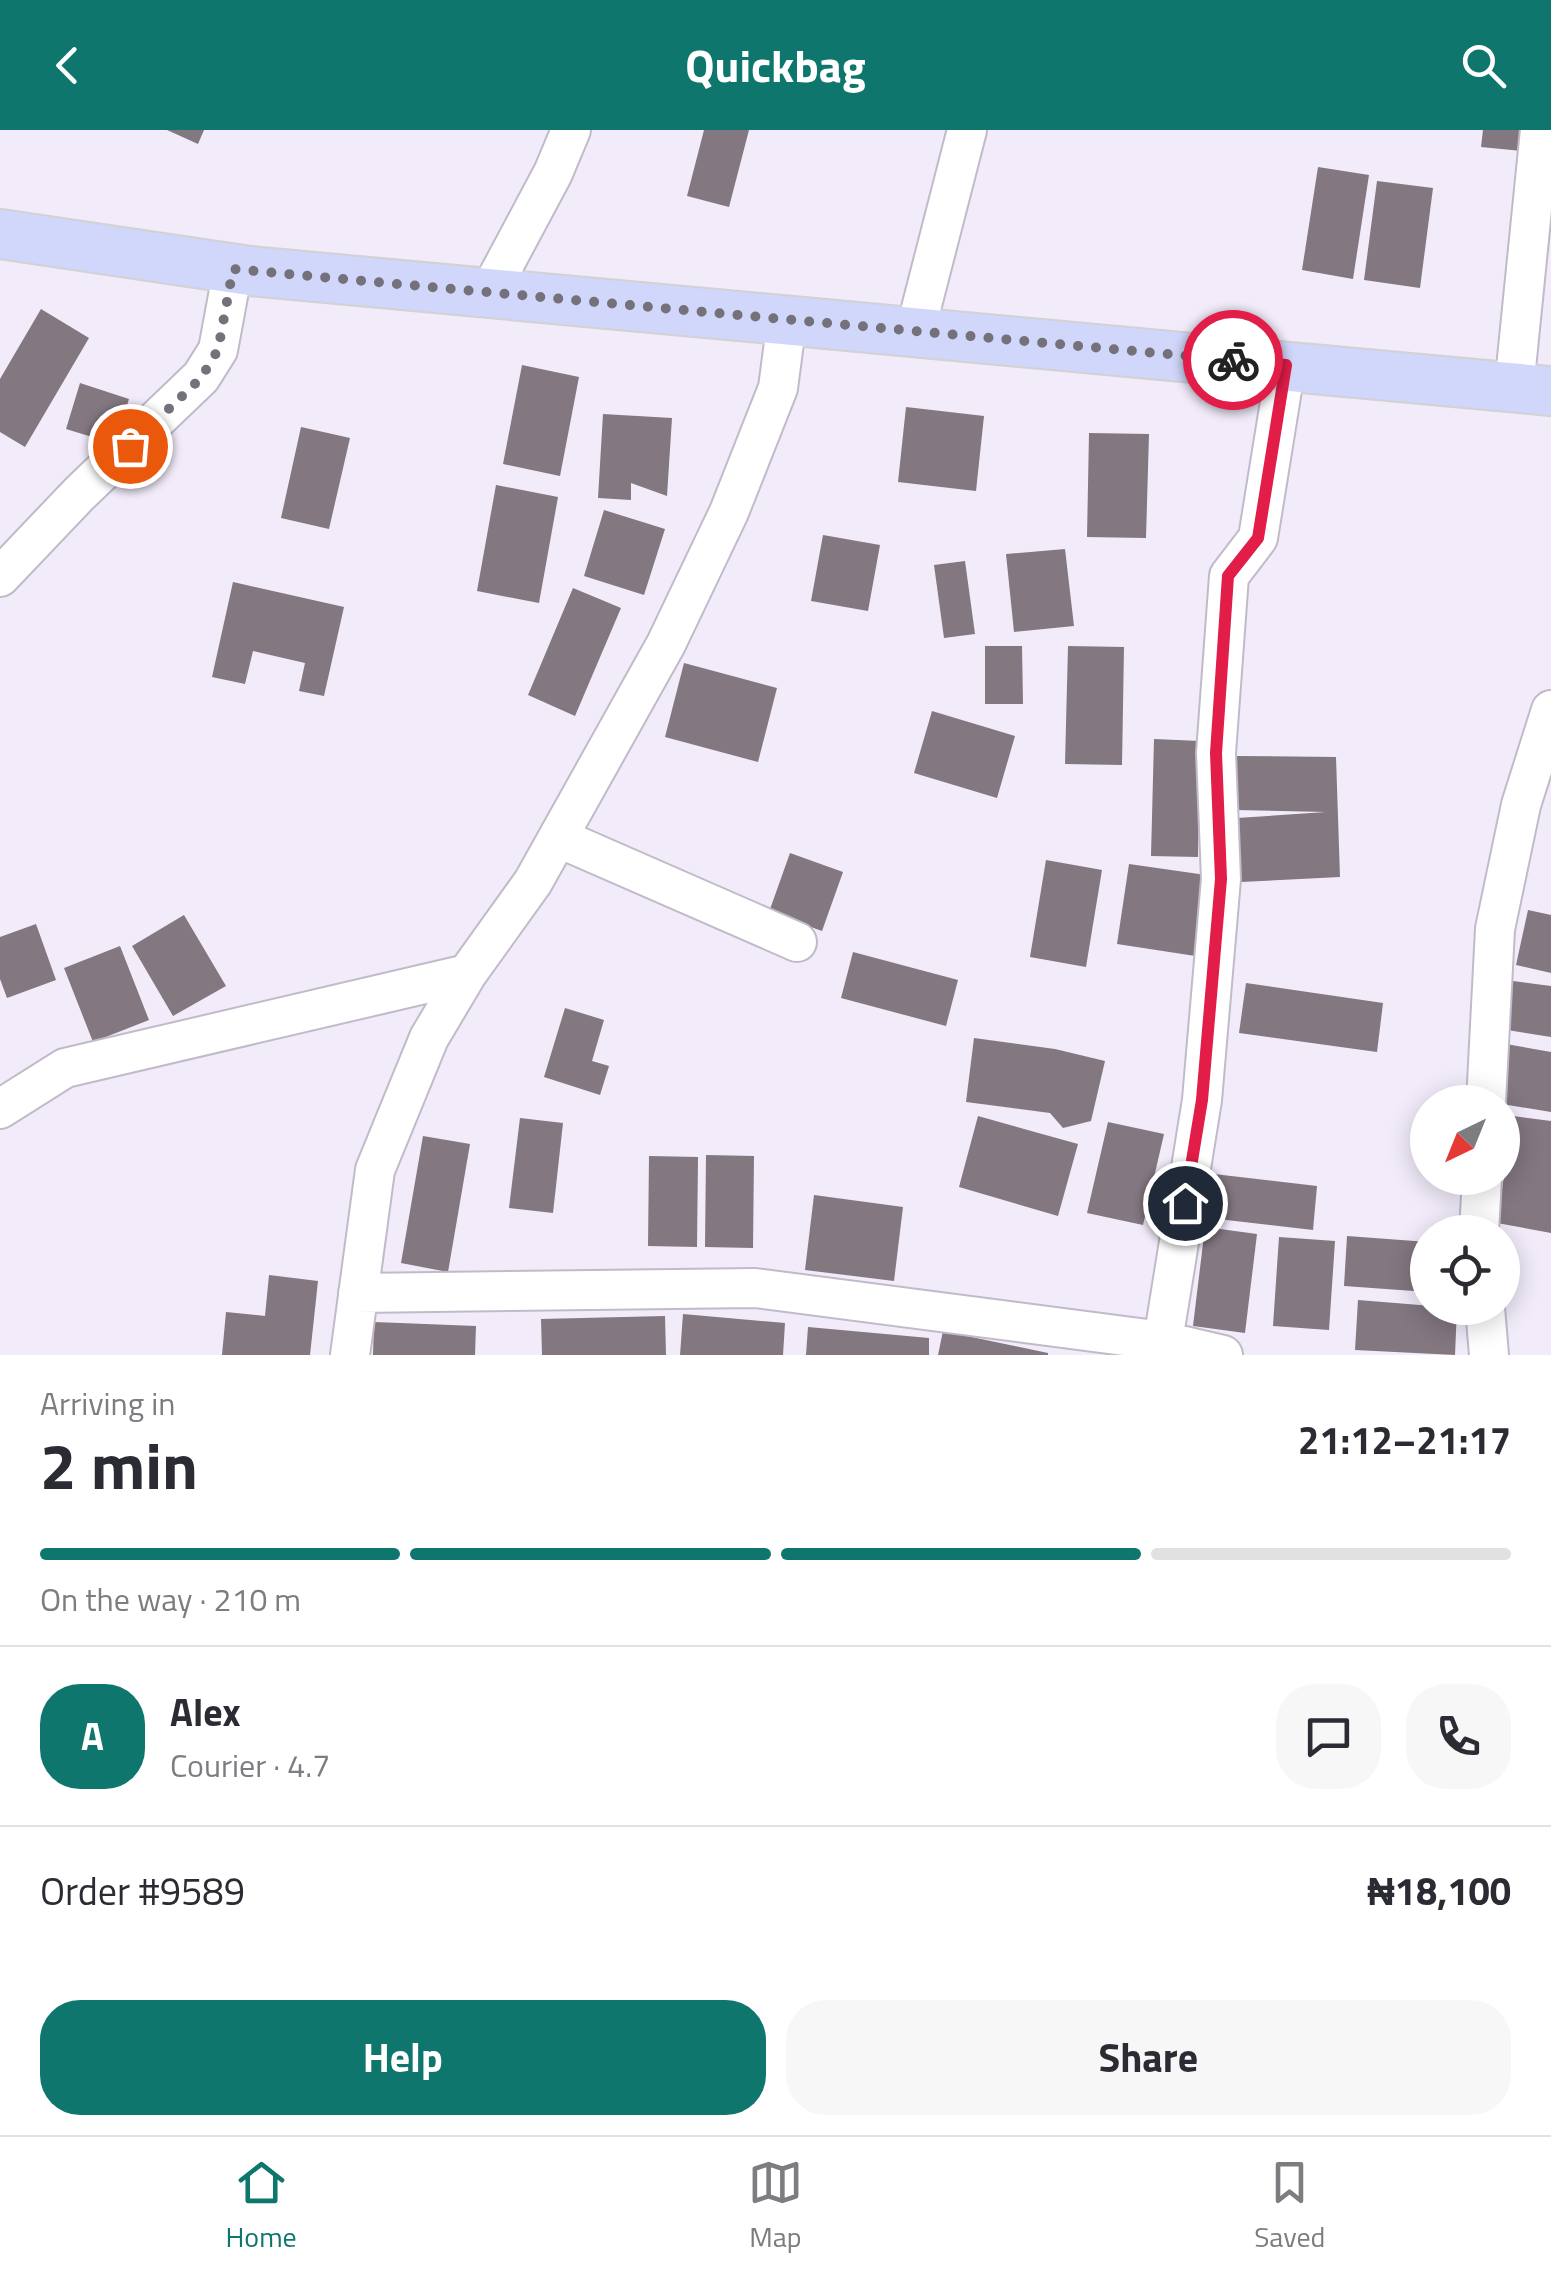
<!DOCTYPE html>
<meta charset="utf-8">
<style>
body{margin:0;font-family:"Titillium Web",sans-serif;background:#f7f7f7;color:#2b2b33;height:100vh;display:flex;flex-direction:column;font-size:38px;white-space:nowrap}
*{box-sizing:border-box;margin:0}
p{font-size:32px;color:#7c7c81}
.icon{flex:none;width:55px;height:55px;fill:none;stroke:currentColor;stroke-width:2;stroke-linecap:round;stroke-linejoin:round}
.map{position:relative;height:1225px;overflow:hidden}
.sheet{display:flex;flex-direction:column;background:#fff;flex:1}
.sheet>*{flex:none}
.needle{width:65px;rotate:223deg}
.fabs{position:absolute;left:1410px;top:955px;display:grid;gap:20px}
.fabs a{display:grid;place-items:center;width:110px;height:110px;border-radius:50%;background:#fff;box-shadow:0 5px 25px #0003;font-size:50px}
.pin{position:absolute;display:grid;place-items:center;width:85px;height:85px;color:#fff;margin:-42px;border:5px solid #fff;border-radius:50%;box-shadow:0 2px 10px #0007}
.courier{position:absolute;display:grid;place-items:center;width:100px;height:100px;margin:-50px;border:8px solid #e11d48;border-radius:50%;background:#fff;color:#222;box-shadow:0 2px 12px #0007}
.head em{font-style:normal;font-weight:700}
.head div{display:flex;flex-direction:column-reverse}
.head{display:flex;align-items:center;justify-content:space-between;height:170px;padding:0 40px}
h1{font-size:65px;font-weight:700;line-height:75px}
.bar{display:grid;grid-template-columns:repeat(4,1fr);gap:15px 10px;align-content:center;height:120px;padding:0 40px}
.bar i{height:12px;border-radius:8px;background:#e1e1e2}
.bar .selected{background:#0f766e}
.bar p{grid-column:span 4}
.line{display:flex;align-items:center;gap:25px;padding:0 40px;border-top:2px solid #e1e1e2}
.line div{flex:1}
.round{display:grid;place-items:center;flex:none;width:105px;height:105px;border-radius:40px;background:#f7f7f7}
.primary-button{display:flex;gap:20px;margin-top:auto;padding:20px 40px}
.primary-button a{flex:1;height:115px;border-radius:40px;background:#0f766e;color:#fff;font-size:40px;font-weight:700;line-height:115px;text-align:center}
.primary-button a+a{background:#f7f7f7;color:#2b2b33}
header{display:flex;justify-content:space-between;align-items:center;height:130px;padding:0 40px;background:#0f766e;color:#fff;font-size:45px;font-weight:700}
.menu{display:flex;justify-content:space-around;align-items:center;height:140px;border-top:2px solid #e1e1e2;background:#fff;font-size:28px;color:#7c7c81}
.menu a{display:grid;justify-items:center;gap:5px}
.menu .selected{color:#0f766e}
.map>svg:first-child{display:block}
</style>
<header><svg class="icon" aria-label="back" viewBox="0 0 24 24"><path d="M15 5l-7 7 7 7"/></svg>Quickbag<svg class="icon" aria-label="search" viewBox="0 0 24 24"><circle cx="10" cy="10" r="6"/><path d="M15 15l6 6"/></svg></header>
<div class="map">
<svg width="1551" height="1225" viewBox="0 0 1551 1225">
<rect width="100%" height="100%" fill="#f1ebfa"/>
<path fill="#837780" d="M167,0H204L198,14Z
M704,0H749L729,77L687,66Z
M1483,0H1523L1522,21L1481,17Z
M1318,37L1369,45L1353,149L1302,140Z
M1377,51L1433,58L1420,158L1364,150Z
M41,179L89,208L25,317L0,302V249Z
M522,235L579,247L560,346L503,334Z
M80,253L129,269L115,314L66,299Z
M906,277L984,286L976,361L898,352Z
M603,284L672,288L667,366L631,353V370L598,368Z
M301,297L350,308L329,399L281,388Z
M1089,303L1149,304L1146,408L1087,407Z
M496,355L558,367L539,473L477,461Z
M604,380L665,399L644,465L584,446Z
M823,405L880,415L868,481L811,471Z
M1065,419L1074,496L1014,502L1006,424Z
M965,431L975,504L944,508L934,435Z
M233,452L344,477L324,566L299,561L305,533L253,521L245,554L212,547Z
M573,458L621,478L575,586L528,565Z
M985,516H1022L1023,574H985Z
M1068,516L1124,517L1122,635L1065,634Z
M684,533L777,558L758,632L665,607Z
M932,581L1015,606L997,668L914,643Z
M1154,609L1200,611L1198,727L1151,726Z
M1235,626L1336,627L1340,747L1241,752L1237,688L1326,682L1235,680Z
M790,723L843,742L822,801L769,782Z
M1046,730L1102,740L1086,837L1030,827Z
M1129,734L1213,746L1202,827L1117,814Z
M1528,780L1551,785V843L1516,835Z
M184,785L226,856L173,886L132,816Z
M36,794L56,850L7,868L0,849V807Z
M120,816L149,890L93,912L64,838Z
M853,822L958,850L946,896L841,868Z
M1513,851L1551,856V907L1507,900Z
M1246,853L1383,873L1377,922L1239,903Z
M565,878L604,890L592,931L609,936L600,965L544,947Z
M974,908L1055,919L1105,931L1091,991L1063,998L1050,983L966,972Z
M1506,914L1551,922V982L1502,974Z
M978,986L1078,1014L1058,1086L959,1057Z
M1513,986L1551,991V1103L1497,1093Z
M520,988L563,993L553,1083L509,1078Z
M1108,992L1164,1004L1143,1095L1087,1083Z
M423,1006L470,1014L448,1142L401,1133Z
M706,1025L754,1026L753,1118L705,1117Z
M649,1026L698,1027L697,1117L648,1116Z
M1214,1044L1317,1056L1313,1100L1209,1088Z
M814,1065L903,1077L894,1151L805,1140Z
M1205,1097L1257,1104L1245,1203L1193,1196Z
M1347,1106L1428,1112V1162L1344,1156Z
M1279,1107L1335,1111L1329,1200L1273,1196Z
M269,1145L318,1151L310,1225H222L226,1182L265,1186Z
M1358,1170L1457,1178L1455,1225L1355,1220Z
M683,1184L785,1193L783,1225H680Z
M665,1186L666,1225H542L541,1189Z
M374,1192L476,1196L475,1225H373Z
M808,1197L929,1208V1225H806Z
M943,1201L1048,1223V1225H938Z"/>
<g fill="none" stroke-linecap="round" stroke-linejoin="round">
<defs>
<path id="minor" d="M489,163L553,43L571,0
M915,202L967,0
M1514,258L1540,0
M0,447L79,364L201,247L218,220L233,139
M559,708L797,812
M1486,972L1495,799L1521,675L1551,580
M0,979L65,938L467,844
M1479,1102L1482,1048
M358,1163L755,1158L1163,1211L1223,1225
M1485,1178L1489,1225
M1163,1211L1202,970L1221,749L1216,623L1229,446L1258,408L1286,235
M350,1225L375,1040L429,908L467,844L533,752L666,514L729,382L778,258L787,190"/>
<path id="major" d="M0,104L250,141L1551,261"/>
</defs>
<use href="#minor" stroke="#c1bbc9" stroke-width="42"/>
<use href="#major" stroke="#d2d1d3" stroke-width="52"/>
<use href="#minor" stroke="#fff" stroke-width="38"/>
<use href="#major" stroke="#d0d7fa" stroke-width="48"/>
</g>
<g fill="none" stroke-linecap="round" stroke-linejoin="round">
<path stroke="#75717b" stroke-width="10" stroke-dasharray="0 18" d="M130,316L201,248L218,220L233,139L1233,230"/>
<path stroke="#e11d48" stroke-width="12" d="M1185,1073L1202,970L1221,749L1216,623L1228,446L1258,408L1286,235L1233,230"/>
</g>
</svg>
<div class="fabs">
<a><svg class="needle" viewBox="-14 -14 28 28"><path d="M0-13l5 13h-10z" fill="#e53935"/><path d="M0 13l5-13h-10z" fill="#7c7c81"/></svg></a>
<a><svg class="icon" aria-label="locate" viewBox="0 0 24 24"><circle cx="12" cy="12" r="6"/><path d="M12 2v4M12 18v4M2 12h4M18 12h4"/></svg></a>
</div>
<div class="pin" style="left:130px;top:316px;background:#ea580c"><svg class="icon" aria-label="bag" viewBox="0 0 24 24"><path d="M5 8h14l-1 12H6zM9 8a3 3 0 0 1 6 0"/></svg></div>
<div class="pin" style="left:1185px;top:1073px;background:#1f2937"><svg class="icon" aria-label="home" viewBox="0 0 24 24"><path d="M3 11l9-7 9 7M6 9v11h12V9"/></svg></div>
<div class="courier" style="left:1233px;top:230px"><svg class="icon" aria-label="bike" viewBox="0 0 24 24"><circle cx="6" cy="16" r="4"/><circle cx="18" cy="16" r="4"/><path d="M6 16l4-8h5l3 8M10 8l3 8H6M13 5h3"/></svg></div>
</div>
<section class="sheet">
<div class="head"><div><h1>2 min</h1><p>Arriving in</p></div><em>21:12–21:17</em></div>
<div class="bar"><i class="selected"></i><i class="selected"></i><i class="selected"></i><i></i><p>On the way · 210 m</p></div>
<div class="line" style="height:180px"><b class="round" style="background:#0f766e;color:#fff">A</b><div><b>Alex</b><p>Courier · 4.7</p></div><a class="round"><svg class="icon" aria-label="chat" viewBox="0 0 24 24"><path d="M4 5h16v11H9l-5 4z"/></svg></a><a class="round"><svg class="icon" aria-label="phone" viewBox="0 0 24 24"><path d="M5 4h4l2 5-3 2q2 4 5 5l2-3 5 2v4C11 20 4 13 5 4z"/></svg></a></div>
<div class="line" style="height:130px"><div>Order #9589</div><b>₦18,100</b></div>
<div class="primary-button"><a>Help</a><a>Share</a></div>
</section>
<nav class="menu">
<a class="selected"><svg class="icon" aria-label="home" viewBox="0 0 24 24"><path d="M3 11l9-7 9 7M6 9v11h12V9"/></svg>Home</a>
<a><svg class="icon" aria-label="map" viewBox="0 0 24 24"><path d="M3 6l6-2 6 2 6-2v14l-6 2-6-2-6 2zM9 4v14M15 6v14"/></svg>Map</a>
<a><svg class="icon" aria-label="saved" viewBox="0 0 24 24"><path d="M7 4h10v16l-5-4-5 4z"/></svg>Saved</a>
</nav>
